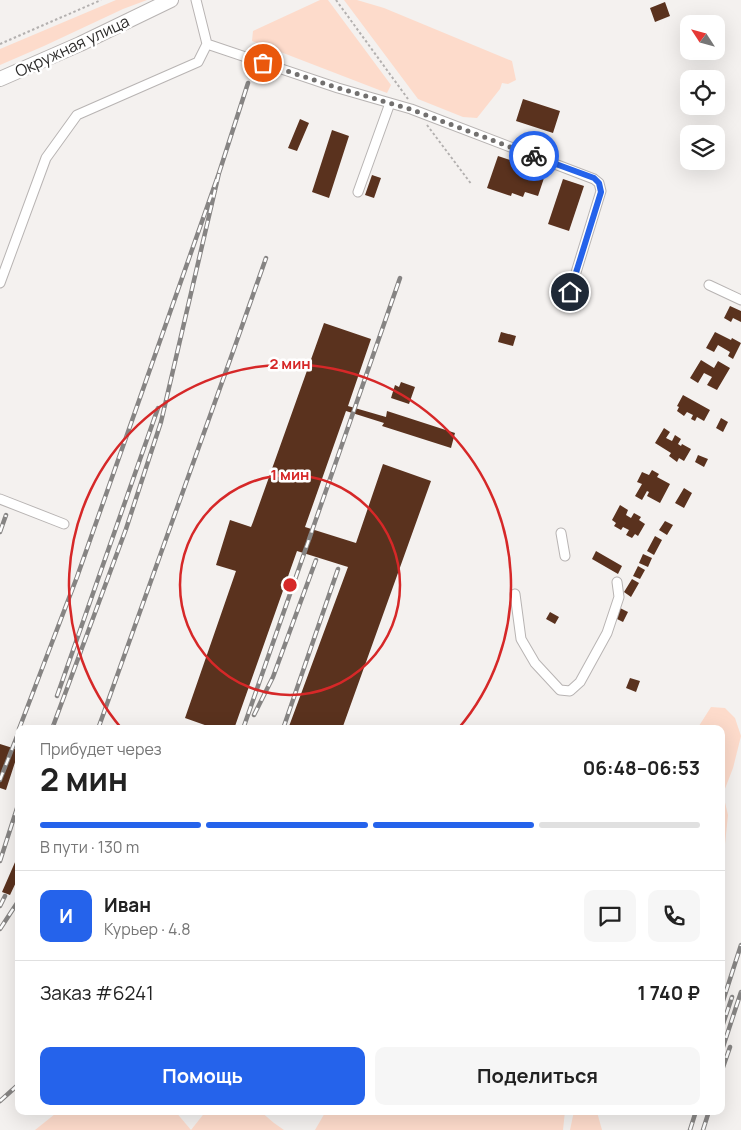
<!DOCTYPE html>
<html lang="ru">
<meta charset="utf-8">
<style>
body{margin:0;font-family:Manrope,sans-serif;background:#f6f6f6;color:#222;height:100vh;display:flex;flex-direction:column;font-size:19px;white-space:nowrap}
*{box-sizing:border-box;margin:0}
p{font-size:16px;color:#767676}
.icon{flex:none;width:28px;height:28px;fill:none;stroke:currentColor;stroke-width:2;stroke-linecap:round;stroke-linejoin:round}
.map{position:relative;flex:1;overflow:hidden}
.sheet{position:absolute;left:15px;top:725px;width:710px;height:390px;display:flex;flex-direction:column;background:#fff;border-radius:10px;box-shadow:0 5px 20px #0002}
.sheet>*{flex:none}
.needle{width:32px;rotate:306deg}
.tools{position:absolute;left:680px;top:15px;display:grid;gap:10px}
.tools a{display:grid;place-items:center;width:45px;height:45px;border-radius:10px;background:#fff;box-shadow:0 5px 20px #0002;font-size:25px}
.pin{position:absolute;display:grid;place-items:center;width:42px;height:42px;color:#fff;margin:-21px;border:2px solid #fff;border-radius:50%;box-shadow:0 1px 5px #0007}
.courier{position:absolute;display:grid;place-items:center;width:50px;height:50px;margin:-25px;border:4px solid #2563eb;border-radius:50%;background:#fff;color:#222;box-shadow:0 1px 6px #0007}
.summary em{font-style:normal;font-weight:700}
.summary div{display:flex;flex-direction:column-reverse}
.summary{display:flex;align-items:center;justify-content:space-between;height:85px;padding:0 25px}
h1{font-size:32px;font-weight:700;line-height:38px}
.bar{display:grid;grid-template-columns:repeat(4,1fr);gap:8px 5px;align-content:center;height:60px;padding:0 25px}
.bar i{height:6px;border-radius:4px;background:#e0e0e0}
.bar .selected{background:#2563eb}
.bar p{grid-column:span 4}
.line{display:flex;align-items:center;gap:12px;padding:0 25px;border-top:1px solid #e0e0e0}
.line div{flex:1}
.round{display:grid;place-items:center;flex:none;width:52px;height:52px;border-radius:10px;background:#f6f6f6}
.action{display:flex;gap:10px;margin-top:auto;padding:10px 25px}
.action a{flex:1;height:58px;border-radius:10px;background:#2563eb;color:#fff;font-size:20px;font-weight:700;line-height:58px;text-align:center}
.action a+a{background:#f6f6f6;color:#222}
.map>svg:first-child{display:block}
</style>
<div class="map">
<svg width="741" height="1130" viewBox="0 0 741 1130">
<rect width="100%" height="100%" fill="#f4f1ef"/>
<path fill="#fddbcb" d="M116,0H147L123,9L44,46L0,65V49Z
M320,0H328L391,85L387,93L252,41L253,31Z
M344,0H357L384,8L512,61L516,80L508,84L502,83L500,89L477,118L463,117L418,99Z
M711,707L725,708L735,718L741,736L733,768L723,794L728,815L724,854L721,869V729H697Z
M54,1111H175L191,1130L206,1111H260L274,1123L284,1130H35L55,1114Z
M326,1111H565L563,1130H315Z
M574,1111L597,1112L602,1130H570Z"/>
<path fill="#5a321e" d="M665,2L670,16L655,22L650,8Z
M523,99L560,111L553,133L516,121Z
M300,119L309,123L297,151L288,148Z
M332,130L349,136L329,198L312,192Z
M498,156L546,172L538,196L525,192L523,197L512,193L511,196L487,188Z
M372,175L381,178L374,198L365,195Z
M563,179L584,186L569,231L548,224Z
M730,306L741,311V322L733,318L731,322L724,318Z
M324,323L371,339L348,406L386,417L387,411L455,433L451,448L382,426L384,423L346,411L305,527L356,543L383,464L431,481L342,729H288L348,567L297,551L234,729H216L185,718L236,571L216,565L230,520L251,527L253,522Z
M501,332L516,336L513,346L498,342Z
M715,332L731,340L732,338L741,343L733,359L728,356L730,352L718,345L714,352L706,348Z
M701,360L714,368L718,361L730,368L717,390L707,385L712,377L704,373L698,383L690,378Z
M401,382L415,387L409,404L391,398L395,385L399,387Z
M683,395L710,410L704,421L697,417L695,421L691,419L693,415L687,412L684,416L677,411L679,407L677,406Z
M721,418L728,422L723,432L716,428Z
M664,428L670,432L666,438L672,441L675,435L681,439L678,444L681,446L682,444L691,449L684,461L679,458L677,462L669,456L671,453L655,443Z
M698,455L708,459L704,467L695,462Z
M652,470L659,474L657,477L670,484L660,503L647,496L649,492L647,491L642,500L635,496L642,484L637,482L642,472L649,475Z
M684,488L692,493L684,508L675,503Z
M620,505L628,510L626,515L631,518L634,513L641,517L639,520L645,524L638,536L635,534L632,538L626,535L629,530L623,527L621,530L614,526L616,523L612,520Z
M665,521L673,525L667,535L659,530Z
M655,536L662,540L654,555L647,551Z
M596,551L622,566L618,574L592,559Z
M643,554L652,558L648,567L639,563Z
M638,566L645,570L640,579L633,576Z
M632,579L639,583L631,597L624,592Z
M620,608L628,612L623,622L615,618Z
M550,612L559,617L555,624L546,619Z
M630,678L640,681L636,692L626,688Z
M0,744L19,750L6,790L0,788Z
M19,853V876L10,895L2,892Z"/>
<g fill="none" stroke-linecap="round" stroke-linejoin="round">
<defs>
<path id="minor" d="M196,0L207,44L338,88L411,109L594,179L599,183L601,191L570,292
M358,192L390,103
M0,283L46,158L77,115L198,62L207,44
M709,285L741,300
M0,499L64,524
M561,533L565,556
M515,594L521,639L535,663L560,690L570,691L580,682L607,633L619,597L617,582"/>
<path id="highway" d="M0,79L80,44L171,0"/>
</defs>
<use href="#minor" stroke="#b8b4b3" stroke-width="11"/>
<use href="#highway" stroke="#b8b4b3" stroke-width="16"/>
<path stroke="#b3b0af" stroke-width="2" stroke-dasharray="2.5 2.5" stroke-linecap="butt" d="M336,0L408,99
M0,44L101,0
M427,125L472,185"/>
<use href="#minor" stroke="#fff" stroke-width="9"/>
<use href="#highway" stroke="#fff" stroke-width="14"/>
<defs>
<path id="rail" d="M219,173L248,83
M0,532L6,515
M57,696L158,408
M254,715L273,677L316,560
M19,729L77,577L219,173L161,422L126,529L52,729
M98,729L235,346L266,258
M243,729L400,278
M283,729L338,569
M0,780L19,731
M0,861L19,802
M0,906L5,896
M0,929L19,900
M721,1007L741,945
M721,1030L732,997
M721,1053L741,992
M721,1073L730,1047
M0,1101L19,1084
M690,1130L696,1111
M703,1130L709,1111"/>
</defs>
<use href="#rail" stroke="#868483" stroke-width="4.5"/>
<use href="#rail" stroke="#fff" stroke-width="2.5" stroke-dasharray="8" stroke-linecap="butt"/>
</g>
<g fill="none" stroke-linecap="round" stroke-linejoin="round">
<path stroke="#72706f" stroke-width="5" stroke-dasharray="0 9" d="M263,63L338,88L410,109L534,156"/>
<path stroke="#2563eb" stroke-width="6" d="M534,156L594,178L599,183L601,192L570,292"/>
</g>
<g fill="none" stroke="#d62828" stroke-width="2.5">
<circle cx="290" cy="585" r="110"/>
<path d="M122 729A221 221 0 1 1 458 729"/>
</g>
<g text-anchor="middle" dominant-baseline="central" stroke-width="5" stroke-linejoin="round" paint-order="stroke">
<g font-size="16" fill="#2c2b2a" stroke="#fff">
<text transform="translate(72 46) rotate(-25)">Окружная улица</text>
</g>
</g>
<circle cx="290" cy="585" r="8" fill="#d62828" stroke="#fff" stroke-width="2.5"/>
<g font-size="15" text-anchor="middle" font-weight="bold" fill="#d62828" stroke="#fff" stroke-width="5" stroke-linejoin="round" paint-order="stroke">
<text x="290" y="369">2 мин</text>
<text x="290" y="480">1 мин</text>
</g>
</svg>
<div class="tools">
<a><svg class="needle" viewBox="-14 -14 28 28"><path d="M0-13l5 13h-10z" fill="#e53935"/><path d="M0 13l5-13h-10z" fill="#767676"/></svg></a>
<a><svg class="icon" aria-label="locate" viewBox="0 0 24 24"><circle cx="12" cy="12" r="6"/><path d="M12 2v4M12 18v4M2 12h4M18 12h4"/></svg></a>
<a><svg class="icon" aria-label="layers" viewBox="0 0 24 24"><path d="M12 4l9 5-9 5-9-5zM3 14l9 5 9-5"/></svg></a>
</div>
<div class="pin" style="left:263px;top:63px;background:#ea580c"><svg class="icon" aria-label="bag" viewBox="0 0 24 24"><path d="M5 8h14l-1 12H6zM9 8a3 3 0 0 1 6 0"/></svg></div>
<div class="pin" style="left:570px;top:292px;background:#1f2937"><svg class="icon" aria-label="home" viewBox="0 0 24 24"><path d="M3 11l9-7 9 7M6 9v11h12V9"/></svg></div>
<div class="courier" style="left:534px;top:156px"><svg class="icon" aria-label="bike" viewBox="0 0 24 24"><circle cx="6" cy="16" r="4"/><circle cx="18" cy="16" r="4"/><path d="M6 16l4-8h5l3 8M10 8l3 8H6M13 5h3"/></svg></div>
<section class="sheet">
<div class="summary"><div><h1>2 мин</h1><p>Прибудет через</p></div><em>06:48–06:53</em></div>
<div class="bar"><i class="selected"></i><i class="selected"></i><i class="selected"></i><i></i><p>В пути · 130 m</p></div>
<div class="line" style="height:90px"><b class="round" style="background:#2563eb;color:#fff">И</b><div><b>Иван</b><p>Курьер · 4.8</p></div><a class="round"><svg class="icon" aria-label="chat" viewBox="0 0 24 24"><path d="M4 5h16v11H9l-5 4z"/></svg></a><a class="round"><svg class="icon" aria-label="phone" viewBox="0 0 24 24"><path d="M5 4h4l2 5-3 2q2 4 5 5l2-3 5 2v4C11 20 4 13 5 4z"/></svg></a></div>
<div class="line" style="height:65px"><div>Заказ #6241</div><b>1 740 ₽</b></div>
<div class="action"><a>Помощь</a><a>Поделиться</a></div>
</section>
</div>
